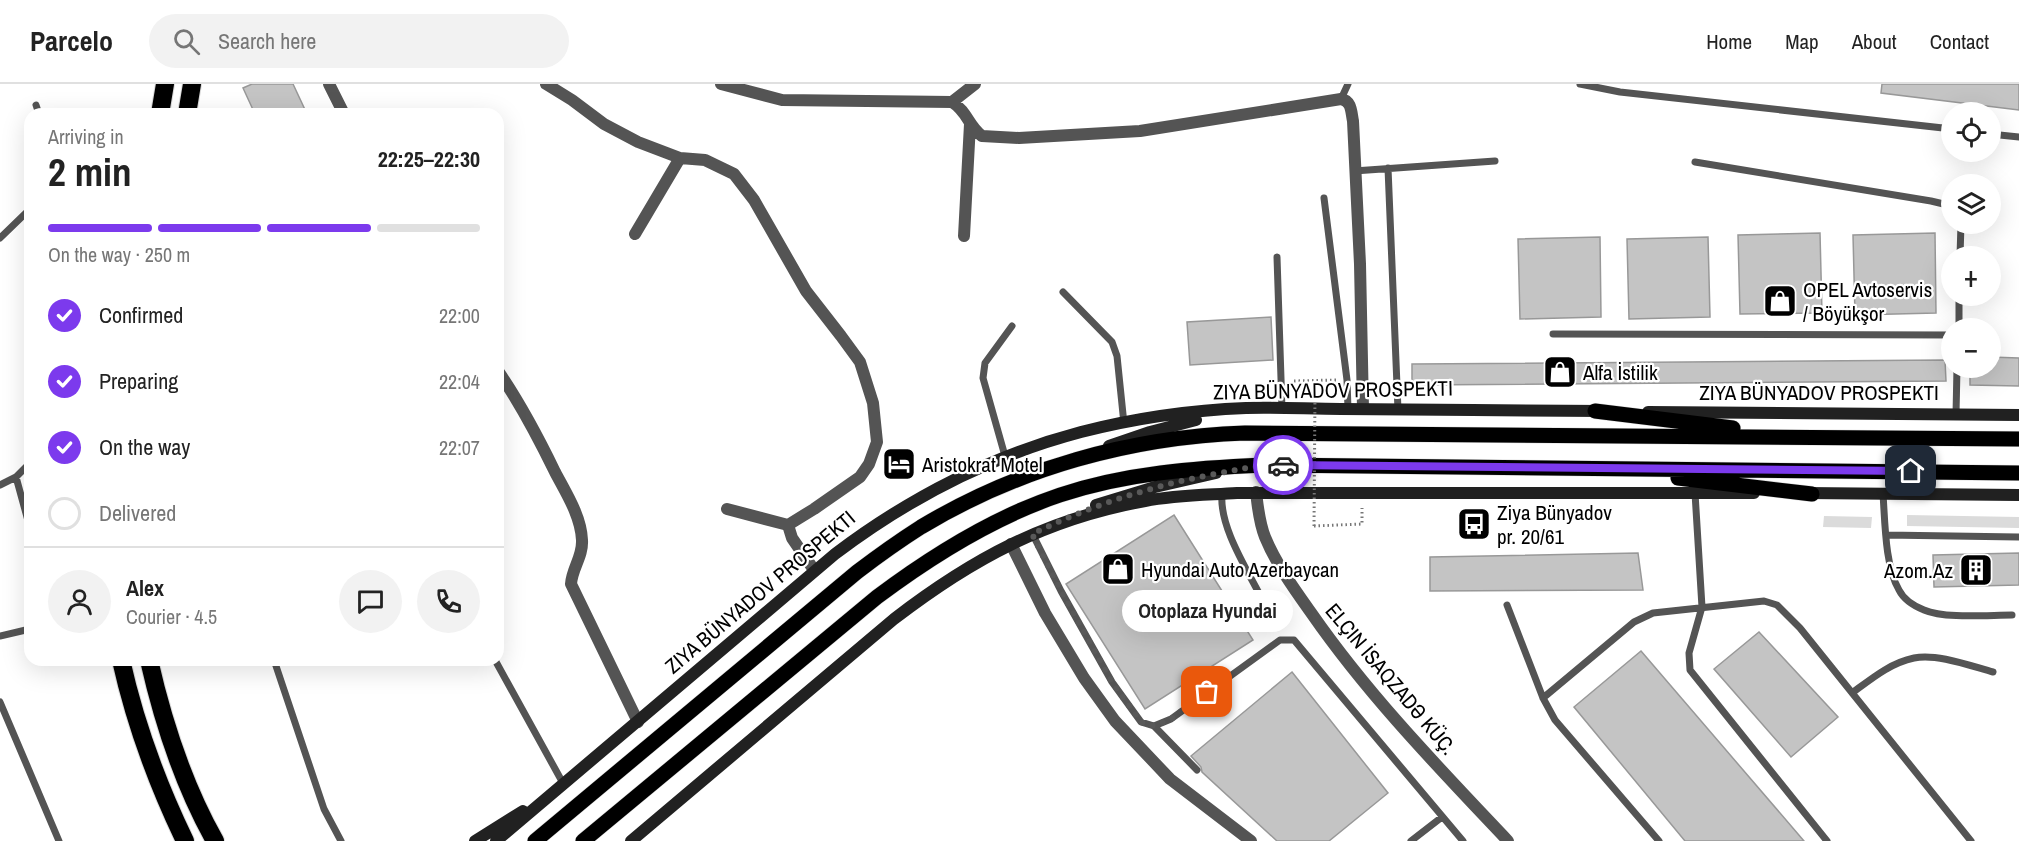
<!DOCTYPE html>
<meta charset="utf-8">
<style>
body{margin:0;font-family:"Archivo Narrow",sans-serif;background:#f2f2f2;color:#222;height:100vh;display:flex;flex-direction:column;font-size:22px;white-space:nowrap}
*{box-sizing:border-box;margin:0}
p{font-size:20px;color:#767676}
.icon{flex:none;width:33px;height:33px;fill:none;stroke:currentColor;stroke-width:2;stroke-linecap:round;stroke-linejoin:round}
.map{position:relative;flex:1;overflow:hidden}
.panel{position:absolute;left:24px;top:24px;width:480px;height:558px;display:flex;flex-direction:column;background:#fff;border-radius:18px;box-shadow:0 6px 24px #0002}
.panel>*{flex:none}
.buttons{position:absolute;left:1941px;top:18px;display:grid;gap:12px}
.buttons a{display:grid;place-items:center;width:60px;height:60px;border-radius:50%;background:#fff;box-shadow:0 6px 24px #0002;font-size:30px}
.pin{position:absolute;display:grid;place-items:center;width:51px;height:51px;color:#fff;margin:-26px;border-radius:12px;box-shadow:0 3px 9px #0006}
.courier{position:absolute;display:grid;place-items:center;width:60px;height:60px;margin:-30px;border:4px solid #7c3aed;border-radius:50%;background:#fff;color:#222;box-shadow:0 2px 8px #0007}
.bubble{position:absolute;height:42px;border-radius:21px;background:#fff;box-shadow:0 6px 24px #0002;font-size:20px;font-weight:700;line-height:42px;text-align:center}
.overview em{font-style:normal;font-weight:700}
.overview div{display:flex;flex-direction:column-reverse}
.overview{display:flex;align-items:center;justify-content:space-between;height:102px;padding:0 24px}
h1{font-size:39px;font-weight:700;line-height:45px}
.bar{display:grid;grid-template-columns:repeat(4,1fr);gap:9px 6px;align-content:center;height:72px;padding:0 24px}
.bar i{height:8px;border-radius:4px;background:#e0e0e0}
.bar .active{background:#7c3aed}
.bar p{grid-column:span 4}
.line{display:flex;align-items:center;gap:15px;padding:0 24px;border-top:2px solid #e0e0e0}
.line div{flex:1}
.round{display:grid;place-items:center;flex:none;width:63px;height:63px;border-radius:32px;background:#f2f2f2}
ol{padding:0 24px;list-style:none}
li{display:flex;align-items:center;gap:18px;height:66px}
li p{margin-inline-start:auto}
li .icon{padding:6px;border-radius:50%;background:#7c3aed;color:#fff;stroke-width:4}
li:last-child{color:#767676}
li i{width:33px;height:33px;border:3px solid #e0e0e0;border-radius:50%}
header{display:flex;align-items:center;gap:36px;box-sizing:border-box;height:84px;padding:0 30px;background:#fff;border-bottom:2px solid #e0e0e0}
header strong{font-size:28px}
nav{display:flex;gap:33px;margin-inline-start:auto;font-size:21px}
.search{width:420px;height:54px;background:#f2f2f2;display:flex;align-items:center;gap:15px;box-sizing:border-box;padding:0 21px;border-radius:33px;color:#767676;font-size:22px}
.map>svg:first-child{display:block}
</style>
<header>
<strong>Parcelo</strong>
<div class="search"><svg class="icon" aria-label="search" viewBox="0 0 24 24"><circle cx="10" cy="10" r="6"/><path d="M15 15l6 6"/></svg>Search here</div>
<nav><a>Home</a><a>Map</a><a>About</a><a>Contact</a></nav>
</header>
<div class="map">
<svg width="2019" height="757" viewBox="0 0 2019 757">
<rect width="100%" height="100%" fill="#fff"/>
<path fill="#dbdbdb" d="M1907,431L2019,433V444L1907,442Z
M1824,432L1872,433L1871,444L1823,443Z"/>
<path fill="#c4c4c4" stroke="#989898" stroke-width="1.5" d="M252,0H293L307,30H255L243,4Z
M1882,0H2019V26L1881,9Z
M1820,149L1822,229L1740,230L1738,151Z
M1935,149L1936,229L1855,231L1853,151Z
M1600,153L1601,233L1520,235L1518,155Z
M1708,153L1710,233L1629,235L1627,155Z
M1271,233L1273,276L1190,281L1187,238Z
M1990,273L2019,274V302L1970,301V284H1990Z
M1945,276L1946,297L1412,301V280Z
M1174,431L1253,556L1145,625L1066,500Z
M1638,469L1643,506L1430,507V473Z
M2019,469V501L1934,503L1933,471Z
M1759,548L1838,633L1791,673L1714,585Z
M1641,567L1804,757H1685L1574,623Z
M1292,588L1388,709L1329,757H1277L1202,688L1201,683L1191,672Z"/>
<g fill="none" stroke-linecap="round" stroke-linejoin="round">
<defs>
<path id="primary" d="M1595,327L1733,344
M1678,394L1812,410
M535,757L857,488C878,472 899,457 921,443C1019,384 1131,353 1245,349L2019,355
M583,757L877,513C933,471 994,433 1060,411C1126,389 1195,384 1264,381L2019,389"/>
<path id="highway" d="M160,30L165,0
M187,30L192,0
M121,576C135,639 157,699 185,757
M149,576C163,638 184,702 215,757"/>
</defs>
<use href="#primary" stroke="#dbdbdb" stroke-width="16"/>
<use href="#highway" stroke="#dbdbdb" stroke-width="20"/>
<path stroke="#767676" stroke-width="3" stroke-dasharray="1.5 3" stroke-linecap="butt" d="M1294,297L1337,296
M1314,442L1362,440V424"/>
<path stroke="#545454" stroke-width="7" d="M1580,0L1620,8L1952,45
M1341,15L1348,0
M36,21L39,30
M1990,50L2019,53
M1695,78L1931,117L1952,122
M1388,84L1398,326
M1354,87L1495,77
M1324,114L1347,296L1348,325
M0,154L30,125
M1960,172L1961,140
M1277,173L1282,325
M1063,208L1112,258L1117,272L1124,340
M1959,244V212
M1553,250L1952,251
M1956,330L1957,284
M1005,372L983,294L985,279L1012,242
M16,393L30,444
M0,401L16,393L30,379
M1695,409L1702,523L1689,569L1690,586L1827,757
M1222,410C1219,444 1249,488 1264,519
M1883,410C1885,437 1885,483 1899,506C1904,516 1914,522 1924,526C1945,535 1988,531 2012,531
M1032,449L1061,507L1112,598L1141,638L1154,642L1171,635L1280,556H1294L1463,757
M1886,451L2018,453
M1507,521L1543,614L1555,636L1659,757
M0,552L30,545
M274,576L324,725L341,757
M495,576L564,701
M1852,609C1871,595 1890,579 1914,574C1936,569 1971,582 1993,588
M1543,614L1634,538L1653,529L1764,517L1777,521L1800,544L1971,757
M0,618L59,757
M1154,642L1197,686
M1411,757L1442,733"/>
<path stroke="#545454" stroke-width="12" d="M329,0L344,30
M546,0L572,16L604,40L638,58L680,74L705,76L734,90L754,116L806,207L841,252L860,278L873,319L877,358L869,380L860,393L814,425L788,441L792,454L814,486
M721,0L782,16L952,18C968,28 968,42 982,52L1019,54L1140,47L1341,15C1352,17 1351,28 1353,37L1360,180L1363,325
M952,18L975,0
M635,150L680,74
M964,152L970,40
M498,287C520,319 538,353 555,388C566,409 581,432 582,456C583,473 572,484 571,500L638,638
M1256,408C1258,424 1259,438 1265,453C1276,480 1295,506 1312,530C1369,612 1440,685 1508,757
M727,425L788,441
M1011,460L1045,529L1084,594L1115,637L1170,695L1251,757"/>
<path stroke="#212121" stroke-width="12" d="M1648,328L2019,331
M1109,362L1150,348L1196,336
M1805,409L2019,411
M1096,421L1155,403L1216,389
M475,757L523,727
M496,757L835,470C909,414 990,372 1081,348C1132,335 1193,326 1246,324C1278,323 1310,325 1341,325C1429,325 1516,327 1604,327
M631,757L894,535C972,475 1046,435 1145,417C1175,411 1206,411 1237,409H1754"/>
<use href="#primary" stroke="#000" stroke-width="15"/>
<use href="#highway" stroke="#000" stroke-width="18"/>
<path stroke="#767676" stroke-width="3" stroke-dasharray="1.5 3" stroke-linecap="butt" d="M1314,442L1315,310"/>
</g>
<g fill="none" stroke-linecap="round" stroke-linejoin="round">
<path stroke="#595959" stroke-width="6" stroke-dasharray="0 10.8" d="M1207,608L1171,635L1154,642L1141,638L1112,598L1061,507L1032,450C1090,422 1148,403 1210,391C1235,386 1258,381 1283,381"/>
<path stroke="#7c3aed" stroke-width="8" d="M1283,381L1911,387"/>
</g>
<defs>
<symbol id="shop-square" viewBox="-11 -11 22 22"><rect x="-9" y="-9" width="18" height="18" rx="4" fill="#000" stroke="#fff"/><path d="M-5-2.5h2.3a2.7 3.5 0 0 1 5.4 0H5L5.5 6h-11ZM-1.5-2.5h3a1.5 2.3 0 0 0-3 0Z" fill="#fff"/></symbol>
<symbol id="hotel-square" viewBox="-11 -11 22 22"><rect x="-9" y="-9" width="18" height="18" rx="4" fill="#000" stroke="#fff"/><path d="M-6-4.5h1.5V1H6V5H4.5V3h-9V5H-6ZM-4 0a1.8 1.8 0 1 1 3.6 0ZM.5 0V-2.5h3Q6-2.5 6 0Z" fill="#fff"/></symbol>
<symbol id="bus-square" viewBox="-11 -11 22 22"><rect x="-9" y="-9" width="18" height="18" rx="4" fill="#000" stroke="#fff"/><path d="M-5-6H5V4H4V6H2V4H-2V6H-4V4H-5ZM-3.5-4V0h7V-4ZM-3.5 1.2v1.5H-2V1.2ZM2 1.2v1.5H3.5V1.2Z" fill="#fff"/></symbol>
<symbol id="building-square" viewBox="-11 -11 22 22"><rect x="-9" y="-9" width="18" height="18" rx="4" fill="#000" stroke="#fff"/><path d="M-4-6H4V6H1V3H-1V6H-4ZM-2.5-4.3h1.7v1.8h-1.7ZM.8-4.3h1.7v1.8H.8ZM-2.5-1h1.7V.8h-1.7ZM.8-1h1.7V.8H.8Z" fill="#fff"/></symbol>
</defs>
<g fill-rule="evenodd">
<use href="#shop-square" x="1761" y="198" width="38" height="38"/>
<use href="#shop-square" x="1541" y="269" width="38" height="38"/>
<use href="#hotel-square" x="880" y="361" width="38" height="38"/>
<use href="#bus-square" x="1455" y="421" width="38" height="38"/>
<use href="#shop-square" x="1099" y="466" width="38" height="38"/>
<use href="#building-square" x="1957" y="467" width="38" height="38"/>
</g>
<g text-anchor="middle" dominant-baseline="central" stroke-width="4.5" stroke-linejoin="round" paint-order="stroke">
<g font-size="21" fill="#000" stroke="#fff" text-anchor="start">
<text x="1803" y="205">OPEL Avtoservis<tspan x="1803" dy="24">/ Böyükşor</tspan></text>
<text x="1583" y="288">Alfa İstilik</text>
<text x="922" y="380">Aristokrat Motel</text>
<text x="1497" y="428">Ziya Bünyadov<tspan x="1497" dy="24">pr. 20/61</tspan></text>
<text x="1141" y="485">Hyundai Auto Azerbaycan</text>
<text x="1953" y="486" text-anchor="end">Azom.Az</text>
</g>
<g font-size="21" fill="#000" stroke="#fff">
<text transform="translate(1333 306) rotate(-1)">ZIYA BÜNYADOV PROSPEKTI</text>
<text x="1819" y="308">ZIYA BÜNYADOV PROSPEKTI</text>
<text transform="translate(760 508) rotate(-40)">ZIYA BÜNYADOV PROSPEKTI</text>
<text transform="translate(1391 595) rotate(50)">ELÇIN İSAQZADƏ KÜÇ.</text>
</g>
</g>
</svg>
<div class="buttons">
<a><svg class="icon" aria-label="locate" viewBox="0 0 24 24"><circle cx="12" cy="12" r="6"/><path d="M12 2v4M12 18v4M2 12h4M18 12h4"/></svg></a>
<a><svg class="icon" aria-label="layers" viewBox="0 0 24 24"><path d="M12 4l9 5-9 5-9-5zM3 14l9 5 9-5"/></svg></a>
<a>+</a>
<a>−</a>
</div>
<div class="pin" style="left:1207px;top:608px;background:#ea580c"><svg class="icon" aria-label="bag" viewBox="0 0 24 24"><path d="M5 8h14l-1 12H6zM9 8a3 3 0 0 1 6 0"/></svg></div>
<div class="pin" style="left:1911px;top:387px;background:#1f2937"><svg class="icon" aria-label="home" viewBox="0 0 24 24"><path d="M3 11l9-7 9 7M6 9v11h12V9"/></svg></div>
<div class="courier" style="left:1283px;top:381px"><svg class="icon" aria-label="car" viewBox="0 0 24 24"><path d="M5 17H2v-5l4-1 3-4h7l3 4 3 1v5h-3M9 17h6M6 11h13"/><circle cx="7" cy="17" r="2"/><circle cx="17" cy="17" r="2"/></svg></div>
<div class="bubble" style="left:1122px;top:506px;width:171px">Otoplaza Hyundai</div>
<section class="panel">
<div class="overview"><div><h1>2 min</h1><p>Arriving in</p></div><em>22:25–22:30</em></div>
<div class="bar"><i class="active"></i><i class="active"></i><i class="active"></i><i></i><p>On the way · 250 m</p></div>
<ol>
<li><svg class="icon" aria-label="check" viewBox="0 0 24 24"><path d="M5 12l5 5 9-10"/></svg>Confirmed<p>22:00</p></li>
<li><svg class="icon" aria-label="check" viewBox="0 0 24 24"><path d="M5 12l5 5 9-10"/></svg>Preparing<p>22:04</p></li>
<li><svg class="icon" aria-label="check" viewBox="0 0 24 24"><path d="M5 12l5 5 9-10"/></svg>On the way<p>22:07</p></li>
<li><i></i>Delivered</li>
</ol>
<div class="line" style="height:108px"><a class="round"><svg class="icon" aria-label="person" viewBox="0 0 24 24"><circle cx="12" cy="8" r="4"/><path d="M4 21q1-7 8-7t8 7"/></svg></a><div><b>Alex</b><p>Courier · 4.5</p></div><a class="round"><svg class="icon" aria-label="chat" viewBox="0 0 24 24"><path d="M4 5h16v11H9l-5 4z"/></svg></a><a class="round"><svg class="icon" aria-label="phone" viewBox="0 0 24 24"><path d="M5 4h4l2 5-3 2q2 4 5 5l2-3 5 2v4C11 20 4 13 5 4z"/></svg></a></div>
</section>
</div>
